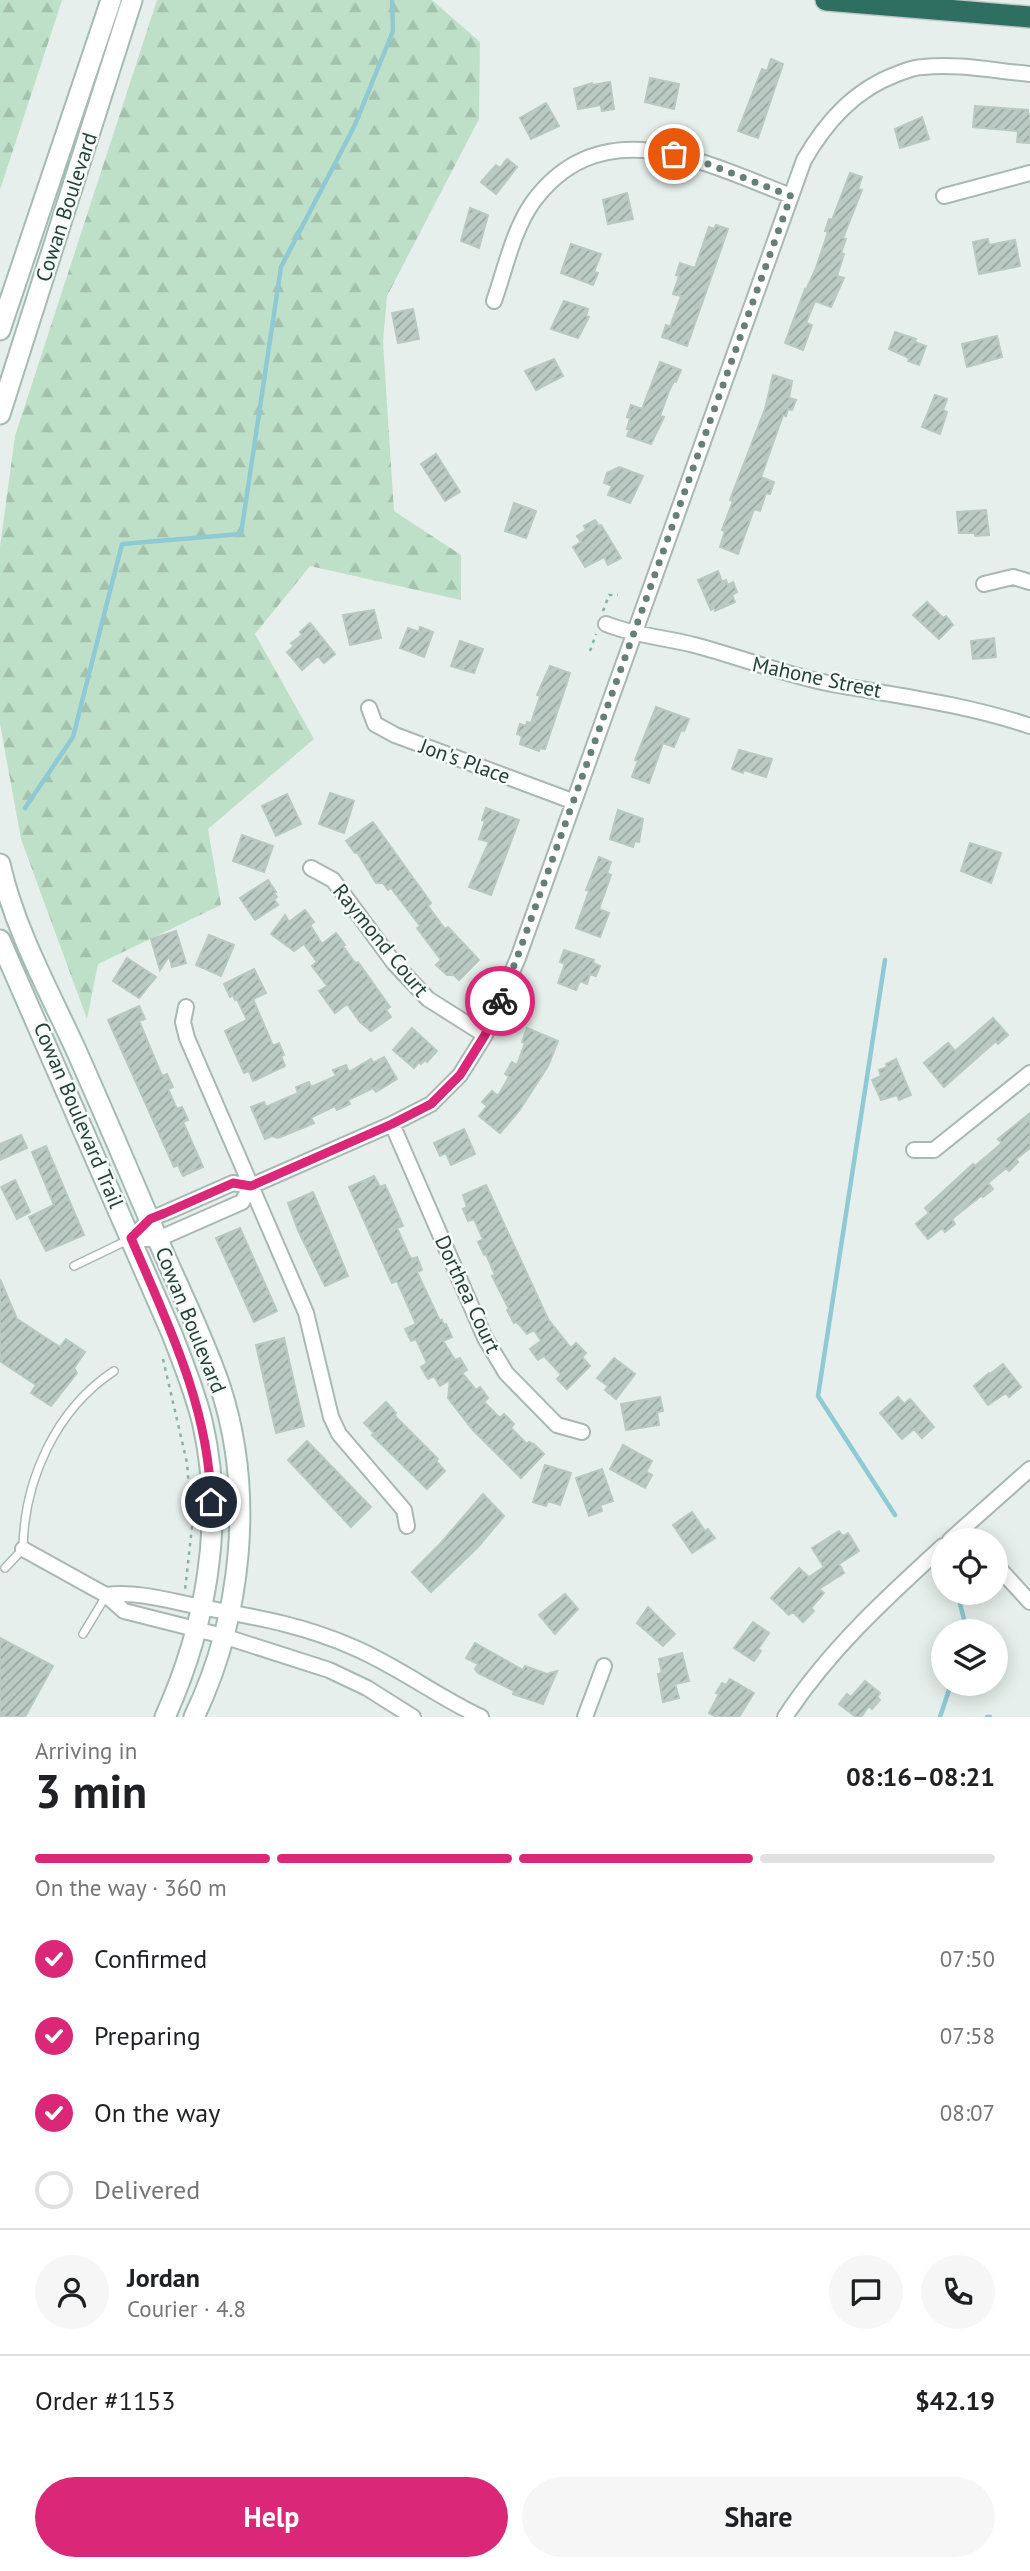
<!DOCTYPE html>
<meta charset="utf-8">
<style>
body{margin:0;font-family:"PT Sans",sans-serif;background:#f6f6f6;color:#202124;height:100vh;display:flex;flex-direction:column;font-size:26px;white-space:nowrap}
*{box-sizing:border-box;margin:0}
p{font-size:23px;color:#757577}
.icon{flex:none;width:38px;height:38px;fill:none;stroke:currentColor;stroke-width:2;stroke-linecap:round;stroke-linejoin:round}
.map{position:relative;height:1717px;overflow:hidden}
.details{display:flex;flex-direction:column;background:#fff;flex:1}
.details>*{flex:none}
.fabs{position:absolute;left:931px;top:1528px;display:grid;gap:14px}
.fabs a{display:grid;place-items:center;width:77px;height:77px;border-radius:50%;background:#fff;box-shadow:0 4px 18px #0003;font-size:35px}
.pin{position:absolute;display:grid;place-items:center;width:60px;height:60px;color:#fff;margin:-30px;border:4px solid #fff;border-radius:50%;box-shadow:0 2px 7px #0007}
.courier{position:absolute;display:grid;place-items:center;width:70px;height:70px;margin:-35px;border:5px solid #db2777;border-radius:50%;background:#fff;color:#222;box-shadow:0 2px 9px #0007}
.summary em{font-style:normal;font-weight:700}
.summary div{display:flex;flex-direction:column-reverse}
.summary{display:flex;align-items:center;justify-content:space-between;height:119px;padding:0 35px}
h1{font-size:46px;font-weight:700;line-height:52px}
.bar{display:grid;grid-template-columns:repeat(4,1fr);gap:10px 7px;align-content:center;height:84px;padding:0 35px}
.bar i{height:9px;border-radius:5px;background:#e0e0e0}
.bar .on{background:#db2777}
.bar p{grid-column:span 4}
.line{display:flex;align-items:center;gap:18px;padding:0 35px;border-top:2px solid #e0e0e0}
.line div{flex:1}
.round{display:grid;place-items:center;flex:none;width:74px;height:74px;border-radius:37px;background:#f6f6f6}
ol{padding:0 35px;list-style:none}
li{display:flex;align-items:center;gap:21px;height:77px}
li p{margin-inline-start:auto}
li .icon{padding:7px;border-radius:50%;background:#db2777;color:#fff;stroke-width:4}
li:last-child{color:#757577}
li i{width:38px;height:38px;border:4px solid #e0e0e0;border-radius:50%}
.button{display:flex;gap:14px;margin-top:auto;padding:14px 35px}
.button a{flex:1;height:80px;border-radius:42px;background:#db2777;color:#fff;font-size:28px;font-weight:700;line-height:80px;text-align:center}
.button a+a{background:#f6f6f6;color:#202124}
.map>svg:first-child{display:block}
</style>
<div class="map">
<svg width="1030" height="1717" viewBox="0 0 1030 1717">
<defs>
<pattern id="forest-firs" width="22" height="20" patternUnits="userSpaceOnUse" patternTransform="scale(1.75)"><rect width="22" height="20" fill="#bfe0c8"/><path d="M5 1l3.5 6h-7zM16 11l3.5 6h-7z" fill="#a4c1ad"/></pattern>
<pattern id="building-hatch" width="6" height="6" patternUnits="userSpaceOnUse" patternTransform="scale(1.75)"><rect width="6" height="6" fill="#bbcac4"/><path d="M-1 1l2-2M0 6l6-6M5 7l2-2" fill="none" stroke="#98a6a0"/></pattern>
</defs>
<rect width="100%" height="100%" fill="#e6efeb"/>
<path fill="url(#forest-firs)" d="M0,0H62L0,190Z
M157,0H432L480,42L479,119L387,296L383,342L394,511L461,555V600L310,566L255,634L314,739L208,829L221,905L98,964L87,1019L21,839L0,724V547L15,436Z"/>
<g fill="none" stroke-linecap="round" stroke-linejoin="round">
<path stroke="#8ec9d4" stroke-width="4.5" d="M25,808L73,737L122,544L241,534L281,267L354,127L393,31L392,0
M885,960L818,1396L895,1515
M959,1600L967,1631
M940,1717L951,1684
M987,1717H990"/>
</g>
<path fill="url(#building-hatch)" stroke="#b8c9c2" stroke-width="2" d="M771,59L783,64L758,138L738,131L762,69L767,71Z
M650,78L679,84L674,109L645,102Z
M610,82L614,109L602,111L601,105L578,109L574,89L592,83L593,85Z
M546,103L559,126L531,139L520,118Z
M975,106L1028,110V114H1030V143L1017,142L1018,131L973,127Z
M922,117L929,139L900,148L895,129Z
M507,159L517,167L496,194L481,182L496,165L500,168Z
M850,173L862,177L858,189L862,190L843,238L846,239L841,253L844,254L837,276L844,278L831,307L815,301L806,323L812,325L803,350L785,343L805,289L806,290L816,268L828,232L825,231L829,219L832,220Z
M627,193L633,219L608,224L603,200Z
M470,208L488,215L479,248L461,241Z
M716,225L728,229L687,346L662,337L666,325L670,327L681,296L673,294L679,276L676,275L680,263L695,268L709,227L714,229Z
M988,239L989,245L1015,240L1020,266L979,274L973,242Z
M571,244L601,254L594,272L598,273L593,285L561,273Z
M564,301L588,309L586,316L589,317L578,338L551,329Z
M413,309L419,339L398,343L392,313Z
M895,332L916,339L915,342L926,346L919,365L908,361L909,358L889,349Z
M997,336L1002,357L967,367L962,344Z
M554,359L563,376L536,390L525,371Z
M660,362L681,370L676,382L674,381L669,391L660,416L664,417L651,444L627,436L630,429H627L630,418L627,417L631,405L642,409Z
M773,375L792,381L789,398L796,400L792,410L788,409L786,416L783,415L761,477L774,482L770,494L766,493L760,511L754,509L738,554L720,547L725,531L722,530L733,501L730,500L765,409Z
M935,395L947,399L943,410L947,412L940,434L922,427Z
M436,454L460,492L445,501L421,464Z
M619,467L643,476L630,503L608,495L612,486L604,483L607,473Z
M514,503L536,511L526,538L505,531Z
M986,510L989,535L975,536V533H959L957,512Z
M595,520L599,526L601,525L621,558L608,565L604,557L585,567L573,547L581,542L577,536L586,530L584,526Z
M718,571L722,582L726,580L728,585L733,582L737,592L732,595L735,602L715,611L714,608L711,610L698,580Z
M927,602L943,618L946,616L953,625L939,639L913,615Z
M374,610L381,638L350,645L343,615Z
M310,623L335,654L324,663L318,656L302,670L287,652L294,646L291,643L302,635L300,632Z
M420,627L433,632L424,657L400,648L408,628L419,632Z
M994,638L996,657L973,659L971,641Z
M460,641L483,649L474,673L451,666Z
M550,666L570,673L545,749L540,748L539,751L520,744L522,736L517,734L520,724L526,726L527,722L531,723L540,696L537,695Z
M656,707L689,719L684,731L681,730L674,747L663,743L649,783L632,777L638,761L635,760Z
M739,750L772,759L766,777L744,770L743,773L732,769Z
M330,793L354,801L344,833L319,824Z
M287,794L301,824L276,836L262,806Z
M486,808L519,820L491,895L469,887L489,842L479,839L485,821L482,820Z
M618,810L643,819L639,842L635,841L633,847L610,839Z
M373,822L431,903L428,906L445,929L448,927L479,960L459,980L454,975H447L436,965L441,960L417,928L420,926L391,888L388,890L383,883H376L357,852L355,853L346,841Z
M242,835L273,846L264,872L233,861Z
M970,843L1001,853L991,883L961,871Z
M599,857L611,862L607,873L611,875L599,909L609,913L600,937L576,928L589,891L586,890Z
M268,880L276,892L274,893L277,897L274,899L278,905L255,920L240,898Z
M305,910L314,922L310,925L322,944L336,933L345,945L343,946L356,964L358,962L390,1007L386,1010L391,1017L371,1031L360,1022L347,1004L335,1013L319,991L327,986L312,966L317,962L304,944L294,951L271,934L285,915L289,922Z
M176,931L186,963L172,967L169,956L160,970L151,939Z
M209,935L234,945L221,976L196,965Z
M564,950L594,960L593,963L600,966L596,976L590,974L587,984L580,981L576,990L558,983L565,964L560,962Z
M127,958L156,977L139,998L113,981Z
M254,969L266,993L253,999L273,1046L279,1043L284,1055L281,1056L285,1066L253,1081L249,1071L244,1073L225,1031L247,1020L237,999L235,1000L233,995L230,997L224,984Z
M139,1006L145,1019L139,1021L162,1076L167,1074L173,1087L168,1089L177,1109L182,1107L188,1120L183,1122L203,1167L183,1176L178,1165L174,1167L108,1020Z
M993,1018L1008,1035L998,1044L996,1041L944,1087L924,1063L948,1043L955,1051Z
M412,1028L437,1051L427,1062L425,1060L421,1064L419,1062L414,1068L393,1050Z
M527,1028L558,1041L548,1066L519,1111L500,1133L479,1116L487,1106L482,1102L492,1091L498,1096L509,1077L505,1074L512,1062L517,1065L525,1043L522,1042Z
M384,1057L397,1079L376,1092L373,1088L348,1100L350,1104L337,1110L335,1106L316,1115L311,1118L314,1123L300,1129L278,1138L272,1136L265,1139L251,1107L264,1102L266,1107L298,1093L296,1087L309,1082L311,1087L336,1076L333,1070L346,1065L349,1072L371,1059L373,1063Z
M896,1059L911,1095L899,1100L897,1095L881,1100L872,1080L881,1076L879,1070L887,1067L886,1064Z
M1030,1113V1148L1016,1159L1018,1162L1009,1171L1006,1168L988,1183L993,1189L983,1197L982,1195L952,1219L955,1224L945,1232L942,1228L928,1239L916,1224L929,1213L925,1208L973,1164L975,1166L1002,1143L998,1139Z
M464,1129L475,1154L451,1165L446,1153L440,1156L434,1143Z
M21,1135L27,1148L0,1160V1144Z
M46,1146L84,1235L46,1251L29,1217L54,1205L32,1152Z
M374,1176L380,1187L385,1185L391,1198L403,1226L397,1228L409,1255L412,1259L417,1257L422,1270L417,1272L440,1321L442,1320L444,1325L446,1324L452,1337L443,1341L455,1360L460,1358L467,1370L462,1373L476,1390L480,1387L488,1398L484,1402L500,1418L504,1414L514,1424L511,1428L527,1444L529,1442L534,1444L544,1454L521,1478L472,1429L448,1398L450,1380L440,1386L434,1376L428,1379L421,1367L427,1363L416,1339L411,1341L405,1329L416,1324L397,1281L392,1283L349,1187Z
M15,1180L30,1212L17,1219L1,1187Z
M486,1185L548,1319L571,1348L576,1343L586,1353L582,1357L590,1366L567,1389L557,1379L561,1375L558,1371L544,1356L538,1360L530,1349L541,1341L534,1330L527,1334L517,1322L514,1323L507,1310L509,1309L492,1276L495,1275L486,1254L484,1255L478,1242L483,1239L474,1219L468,1221L463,1209L467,1207L463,1195Z
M313,1192L348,1276L325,1286L298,1230L288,1203Z
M240,1228L277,1311L254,1322L216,1238Z
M0,1279L17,1319L60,1347L66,1339L85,1352L74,1368L77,1373L51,1406L31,1393L36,1385L0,1361Z
M284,1338L304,1426L276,1433L256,1345Z
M614,1358L635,1374L616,1399L605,1390L608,1386L597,1378Z
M1003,1364L1021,1387L1009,1397L1006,1393L988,1405L974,1386L989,1373L990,1374Z
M660,1397L663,1411L657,1412L659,1425L626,1430L621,1404Z
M898,1397L904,1404L910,1399L934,1427L922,1438L914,1429L902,1439L880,1413Z
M386,1402L396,1413L394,1415L438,1459L436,1461L445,1471L427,1489L372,1435L374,1433L364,1423Z
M307,1441L371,1507L351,1527L288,1460Z
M623,1445L652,1461L646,1472L652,1475L645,1488L610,1469Z
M545,1465L571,1473L560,1505L548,1501L546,1506L533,1502Z
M602,1469L613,1501L600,1505L602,1511L589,1516L576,1478Z
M483,1494L504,1516L478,1547L431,1592L412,1572L440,1544Z
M692,1512L705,1531L708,1529L715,1538L692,1553L673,1525Z
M839,1531L843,1536L848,1533L859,1551L839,1564L844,1573L819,1589L824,1593L811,1608L814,1611L803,1622L793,1612L789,1615L771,1598L799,1568L809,1577L824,1567L812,1548Z
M565,1594L578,1609L555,1634L539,1615Z
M648,1607L675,1634L663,1646L637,1623Z
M753,1622L769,1633L758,1649L761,1651L754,1661L734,1648Z
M0,1638L53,1666L25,1717H0Z
M475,1643L523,1670L525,1666L547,1674L557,1671L543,1704L513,1694L514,1691L478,1673L475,1669L478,1664L466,1658Z
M682,1653L689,1681L675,1684L679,1698L663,1702L658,1674L662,1673L659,1659Z
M730,1679L754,1693L739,1717H716L709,1713L719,1694L716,1693L722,1683L726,1685Z
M865,1681L880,1693L877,1697L880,1700L872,1709L869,1706L861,1717H856L839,1704L847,1694L851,1697Z"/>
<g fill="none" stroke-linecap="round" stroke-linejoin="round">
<defs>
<path id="service" d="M74,1266L128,1240
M5,1568L23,1549C24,1481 55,1410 114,1371
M83,1634L106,1596"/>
<path id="minor" d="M944,196L1030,173
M494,301C505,270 513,230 533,202C602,108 705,163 791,196
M984,584L1013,577L1030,582
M606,624C636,636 663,637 694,645C740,657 785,675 832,684C899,696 965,704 1030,726
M369,708L375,724L395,735L572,801
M311,868L333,880L394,963L428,999L485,1035
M186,1007L183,1022L187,1038L306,1313L331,1417L339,1434L404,1510L407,1526
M392,1124L485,1338L506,1373L557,1425L582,1432
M914,1150H934L1030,1073
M131,1239L150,1219L165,1213L233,1183L251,1186L392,1124L431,1104L460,1075L485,1035L518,958L804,160C826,122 854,90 897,74C905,71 914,67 923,67C958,63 995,71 1030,74
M131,1239H158L242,1202L251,1186
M962,1530L972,1540
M950,1540L1030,1469
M23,1549L106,1595L124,1611L223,1636L329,1670L367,1688L413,1717
M996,1565L1030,1602
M106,1595C139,1591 169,1601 201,1607C255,1617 304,1625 355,1648C399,1667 438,1697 481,1717
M585,1717L604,1666
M785,1717C828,1651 885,1599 943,1546"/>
<path id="secondary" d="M0,330L111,0
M0,414L132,0
M0,864C15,930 48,989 76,1050C104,1113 131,1176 158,1240C179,1289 203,1336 220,1386C255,1493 242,1617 194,1717
M0,940L172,1334C183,1363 196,1394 203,1425C225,1523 206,1626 165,1717"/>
<path id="motorway" d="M826,0L1030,17"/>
</defs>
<use href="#service" stroke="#a8b8b2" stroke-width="10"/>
<use href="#minor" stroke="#a8b8b2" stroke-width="18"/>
<use href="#secondary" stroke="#a4bbb3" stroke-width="23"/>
<use href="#motorway" stroke="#c2cac8" stroke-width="24"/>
<path stroke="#86b3a5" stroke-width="2.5" stroke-dasharray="3.5 5" stroke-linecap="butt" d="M603,611L609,595H618
M590,651L596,634
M163,1359L187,1463L192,1527L185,1590"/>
<use href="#service" stroke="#fff" stroke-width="7"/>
<use href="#minor" stroke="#fff" stroke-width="14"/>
<use href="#secondary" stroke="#fff" stroke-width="19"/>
<use href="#motorway" stroke="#2f6f62" stroke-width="21"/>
</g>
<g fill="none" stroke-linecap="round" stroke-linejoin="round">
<path stroke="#687f78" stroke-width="7" stroke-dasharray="0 12.6" d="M500,1001L517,958L791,196L700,161L674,154"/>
<path stroke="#db2777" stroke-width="9" d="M211,1502C209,1407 168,1324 131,1238L150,1219L165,1213L233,1183L251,1186L392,1124L431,1104L460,1075L485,1035L500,1001"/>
</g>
<g text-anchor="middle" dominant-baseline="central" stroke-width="5" stroke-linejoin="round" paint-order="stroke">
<g font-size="21" fill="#24423a" stroke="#f7fbf9">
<text transform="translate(66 207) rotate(-72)">Cowan Boulevard</text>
<text transform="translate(817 677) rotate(12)">Mahone Street</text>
<text transform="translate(465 761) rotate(20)">Jon's Place</text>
<text transform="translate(381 940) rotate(51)">Raymond Court</text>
<text transform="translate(79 1115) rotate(67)">Cowan Boulevard Trail</text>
<text transform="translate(468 1294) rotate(65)">Dorthea Court</text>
<text transform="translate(191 1320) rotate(68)">Cowan Boulevard</text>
</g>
</g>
</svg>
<div class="fabs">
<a><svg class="icon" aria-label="locate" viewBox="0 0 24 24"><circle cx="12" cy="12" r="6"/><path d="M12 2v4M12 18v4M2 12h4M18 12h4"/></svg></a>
<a><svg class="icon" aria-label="layers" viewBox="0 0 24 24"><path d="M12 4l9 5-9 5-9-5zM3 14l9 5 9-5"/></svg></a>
</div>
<div class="pin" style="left:674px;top:154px;background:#ea580c"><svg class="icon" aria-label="bag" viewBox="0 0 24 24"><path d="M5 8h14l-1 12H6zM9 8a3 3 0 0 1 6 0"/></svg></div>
<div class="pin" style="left:211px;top:1502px;background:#1f2937"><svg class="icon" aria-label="home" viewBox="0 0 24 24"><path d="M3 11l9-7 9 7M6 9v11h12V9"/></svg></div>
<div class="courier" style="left:500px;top:1001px"><svg class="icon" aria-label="bike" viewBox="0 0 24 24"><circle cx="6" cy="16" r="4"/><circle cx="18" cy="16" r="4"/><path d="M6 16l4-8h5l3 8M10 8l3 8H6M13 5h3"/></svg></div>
</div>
<section class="details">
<div class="summary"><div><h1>3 min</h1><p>Arriving in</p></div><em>08:16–08:21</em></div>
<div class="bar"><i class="on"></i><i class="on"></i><i class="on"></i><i></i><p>On the way · 360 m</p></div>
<ol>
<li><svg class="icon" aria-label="check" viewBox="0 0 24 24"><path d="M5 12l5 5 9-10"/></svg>Confirmed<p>07:50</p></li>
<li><svg class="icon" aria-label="check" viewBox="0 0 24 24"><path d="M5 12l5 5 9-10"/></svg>Preparing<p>07:58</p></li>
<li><svg class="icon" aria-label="check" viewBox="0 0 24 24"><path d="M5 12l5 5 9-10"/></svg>On the way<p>08:07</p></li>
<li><i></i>Delivered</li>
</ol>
<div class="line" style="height:126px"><a class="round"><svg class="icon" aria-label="person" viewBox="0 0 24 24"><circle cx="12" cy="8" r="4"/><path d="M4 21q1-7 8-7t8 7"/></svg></a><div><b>Jordan</b><p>Courier · 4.8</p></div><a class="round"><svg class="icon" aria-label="chat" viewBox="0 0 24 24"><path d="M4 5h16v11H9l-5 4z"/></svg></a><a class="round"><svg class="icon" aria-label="phone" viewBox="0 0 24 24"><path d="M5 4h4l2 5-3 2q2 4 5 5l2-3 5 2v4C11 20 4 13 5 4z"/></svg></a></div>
<div class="line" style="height:91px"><div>Order #1153</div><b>$42.19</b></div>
<div class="button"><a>Help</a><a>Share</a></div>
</section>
